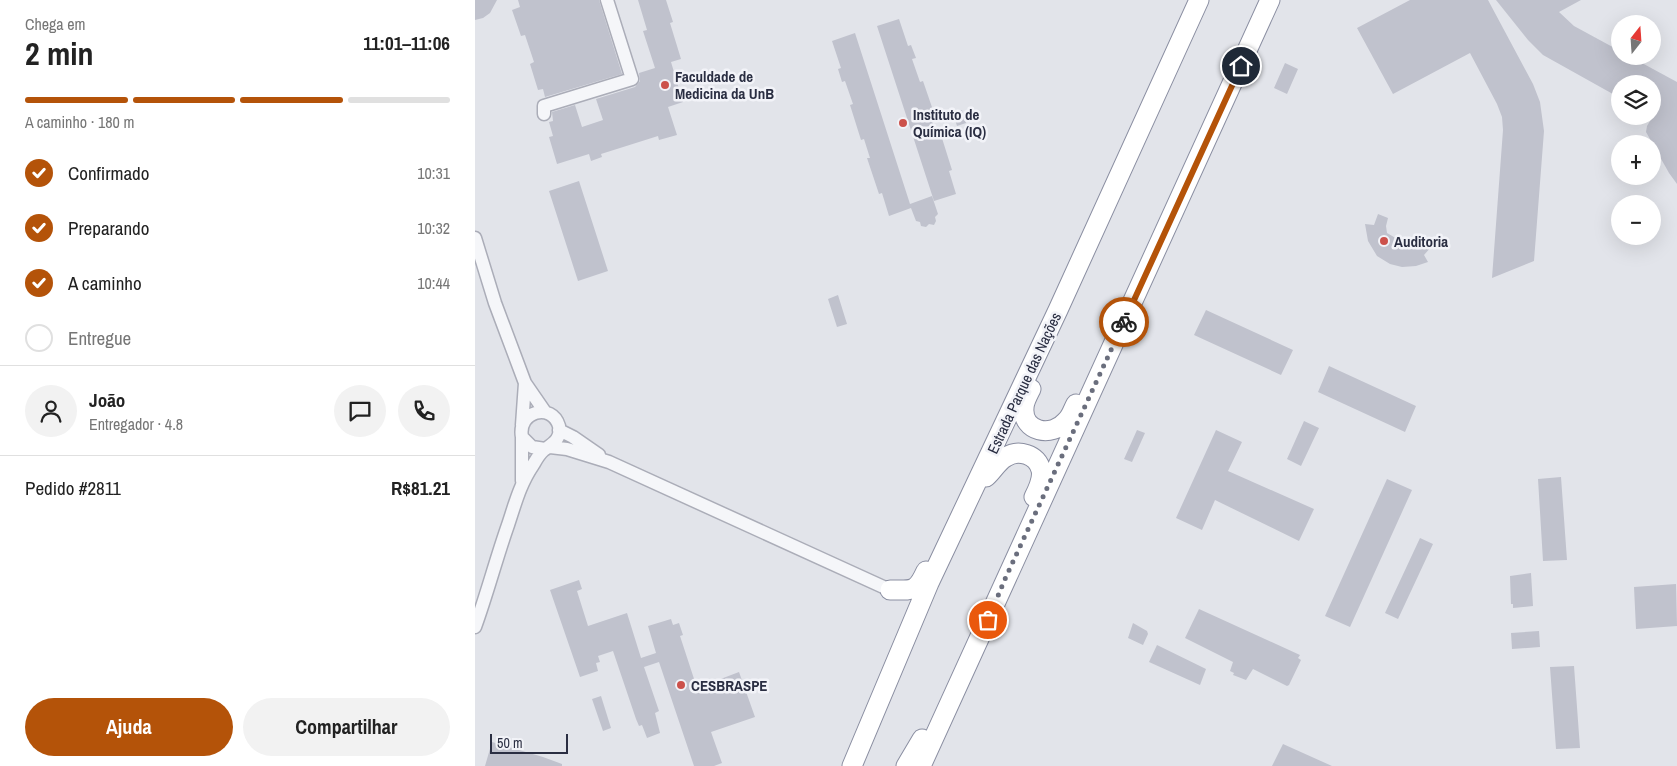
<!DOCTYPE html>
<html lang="pt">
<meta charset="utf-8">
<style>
body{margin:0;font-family:"Archivo Narrow",sans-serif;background:#f2f2f2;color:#222;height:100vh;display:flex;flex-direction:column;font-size:19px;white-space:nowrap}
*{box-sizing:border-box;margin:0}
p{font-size:16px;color:#767676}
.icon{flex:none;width:28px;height:28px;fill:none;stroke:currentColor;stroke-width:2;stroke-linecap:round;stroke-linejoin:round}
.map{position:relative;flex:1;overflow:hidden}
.panel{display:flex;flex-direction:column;background:#fff;width:475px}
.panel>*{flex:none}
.needle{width:32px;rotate:17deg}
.tools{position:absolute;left:1136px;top:15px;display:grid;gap:10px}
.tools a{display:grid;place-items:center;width:50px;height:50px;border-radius:50%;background:#fff;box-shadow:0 5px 20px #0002;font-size:25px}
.scale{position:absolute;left:15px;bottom:12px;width:78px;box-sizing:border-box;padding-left:5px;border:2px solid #2a2e42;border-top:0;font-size:14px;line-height:18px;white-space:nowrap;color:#2a2e42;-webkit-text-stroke:4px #f2f3f8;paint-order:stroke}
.pin{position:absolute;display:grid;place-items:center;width:42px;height:42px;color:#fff;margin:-21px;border:2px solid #fff;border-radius:50%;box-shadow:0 1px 5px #0007}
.courier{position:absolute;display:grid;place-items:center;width:50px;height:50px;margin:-25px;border:4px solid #b45309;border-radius:50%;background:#fff;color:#222;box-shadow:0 1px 6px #0007}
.overview em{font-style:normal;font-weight:700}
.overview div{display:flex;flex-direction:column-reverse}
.overview{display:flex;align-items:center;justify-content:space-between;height:85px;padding:0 25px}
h1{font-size:32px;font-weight:700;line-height:38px}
.bar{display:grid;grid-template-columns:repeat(4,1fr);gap:8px 5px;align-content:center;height:60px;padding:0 25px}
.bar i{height:6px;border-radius:4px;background:#e0e0e0}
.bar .active{background:#b45309}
.bar p{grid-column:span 4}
.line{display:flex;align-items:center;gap:12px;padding:0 25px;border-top:1px solid #e0e0e0}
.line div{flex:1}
.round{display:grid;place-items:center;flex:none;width:52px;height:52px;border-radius:26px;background:#f2f2f2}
ol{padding:0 25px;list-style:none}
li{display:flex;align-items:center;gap:15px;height:55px}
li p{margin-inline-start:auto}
li .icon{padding:5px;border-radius:50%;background:#b45309;color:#fff;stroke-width:4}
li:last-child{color:#767676}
li i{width:28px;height:28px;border:2px solid #e0e0e0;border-radius:50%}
.action{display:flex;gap:10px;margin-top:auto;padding:10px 25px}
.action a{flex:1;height:58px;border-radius:30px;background:#b45309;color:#fff;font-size:20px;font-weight:700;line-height:58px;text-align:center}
.action a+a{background:#f2f2f2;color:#222}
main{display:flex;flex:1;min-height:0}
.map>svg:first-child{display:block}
</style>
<main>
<section class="panel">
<div class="overview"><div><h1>2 min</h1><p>Chega em</p></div><em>11:01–11:06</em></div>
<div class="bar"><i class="active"></i><i class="active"></i><i class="active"></i><i></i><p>A caminho · 180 m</p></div>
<ol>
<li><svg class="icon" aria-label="check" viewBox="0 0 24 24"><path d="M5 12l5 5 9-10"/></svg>Confirmado<p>10:31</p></li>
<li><svg class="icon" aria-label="check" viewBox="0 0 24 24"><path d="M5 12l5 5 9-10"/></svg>Preparando<p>10:32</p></li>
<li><svg class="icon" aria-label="check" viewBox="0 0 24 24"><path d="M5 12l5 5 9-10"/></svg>A caminho<p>10:44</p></li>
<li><i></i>Entregue</li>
</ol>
<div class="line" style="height:90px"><a class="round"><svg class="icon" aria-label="person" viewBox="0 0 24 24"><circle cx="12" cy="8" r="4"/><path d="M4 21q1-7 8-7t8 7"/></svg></a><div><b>João</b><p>Entregador · 4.8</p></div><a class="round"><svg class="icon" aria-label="chat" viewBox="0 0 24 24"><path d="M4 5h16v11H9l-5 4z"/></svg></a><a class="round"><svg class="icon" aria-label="phone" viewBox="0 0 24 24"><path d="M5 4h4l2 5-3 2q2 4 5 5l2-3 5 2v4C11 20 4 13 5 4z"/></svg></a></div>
<div class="line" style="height:65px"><div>Pedido #2811</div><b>R$81.21</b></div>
<div class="action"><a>Ajuda</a><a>Compartilhar</a></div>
</section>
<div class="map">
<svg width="1202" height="766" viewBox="0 0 1202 766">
<rect width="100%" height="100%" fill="#e2e4ea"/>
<path fill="#c0c2cd" d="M0,0H22L15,13L8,18L0,20Z
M43,0H124L147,74L70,97L68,89L63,90L55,64L59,62L50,35L46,36L37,10L45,7Z
M163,0H191L198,22L195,23L206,59L196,62L208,102L193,107L202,135L184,140L183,136L126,154L127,157L116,161L114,154L82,164L74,137L78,136L74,122L78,121L77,112L100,105L107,127L128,120L121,99L160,87L165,81L164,73L180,68L168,31L172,30Z
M935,0H1013L1058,84L1065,102L1069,131L1059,261L1017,278L1028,130L1027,117L1022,104L995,53L918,94L882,28Z
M1021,0H1106L1084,12L1099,26L1145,51V56H1154L1202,82V184L1194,173L1171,132L1172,126L1178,116V84H1145V98L1068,55L1053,40Z
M424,19L433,46L436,45L441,58L437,59L445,82L448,81L460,116L456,118L462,136L466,135L477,170L474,171L481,194L459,201L402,26Z
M380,33L435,204L457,196L463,214L460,217L461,221L459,225L454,224L451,227L446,226L445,222L441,221L436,208L414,216L407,193L404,194L392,158H395L389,139L386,140L375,105L378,104L370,81L367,82L363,69L366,68L357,41Z
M810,63L823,69L812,94L799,88Z
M487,110L491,123L482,126L478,113Z
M104,181L133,271L103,281L74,191Z
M903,214L913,218L911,226L912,233L936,247L948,239L957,246L949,255L953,262L941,266L927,267L915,264L902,256L893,241L890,224L899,225Z
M363,295L372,324L362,327L353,299Z
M731,310L818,350L806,375L719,335Z
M854,366L941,406L930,432L843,392Z
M829,421L844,428L826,466L812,459Z
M662,430L670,433L657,462L649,459Z
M741,430L767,442L753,471L839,509L824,541L740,500L727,530L701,518Z
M1086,477L1092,560L1068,561L1063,479Z
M912,479L937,490L875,627L850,616Z
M945,538L958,544L923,619L910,613Z
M1056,573L1058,606L1038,608V604H1036L1035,576Z
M104,580L107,589L102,591L113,626L152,613L166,658L181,653L173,626L196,619L198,625L204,623L208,635L205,636L222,688L264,672L280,717L236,732L247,763L239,766H219L184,662L169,667L184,711L180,713L185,733L172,738L167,725L164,726L161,719L138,651L123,656L125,662L121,663L123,671L105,677L75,590Z
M1201,584L1202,626L1161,629L1159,587Z
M724,609L825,655L823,658L826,660L814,685L812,686L778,669L771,680L758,675L759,673L755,671L758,662L710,638Z
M658,623L672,631L673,634L668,645L653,638Z
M1064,631L1065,647L1037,649L1036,633Z
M682,645L731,669L725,685L674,662Z
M1099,666L1105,748L1081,749L1075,667Z
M126,696L136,728L128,731L117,699Z
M17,742L68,757L87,764V766H10Z
M808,744L857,766H797Z"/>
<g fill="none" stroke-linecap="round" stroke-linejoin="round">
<defs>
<path id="minor" d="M69,114V106L157,79L132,0
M0,238L20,303L50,383L70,412
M47,425L50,383
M84,430L98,437L124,455
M47,437V481
M75,447L92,449L134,462L415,590
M0,627C12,594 21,559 33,525C40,504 45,484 58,465C61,460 64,454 69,450C77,444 87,439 84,426C77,402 42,411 47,437L57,447L70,449"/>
<path id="highway" d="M556,389C553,395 549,402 549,408C547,432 577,438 591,421C596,417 598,409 601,404
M511,477C518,471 523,461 531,457C543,449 562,454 566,470C568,478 563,489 559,497
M415,590C437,590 441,593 451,571
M377,766L454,583L583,310L724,0
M431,766L447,739
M446,766L795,0"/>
</defs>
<use href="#minor" stroke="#abadb8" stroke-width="15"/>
<use href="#highway" stroke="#8a8ea1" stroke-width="21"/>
<use href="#minor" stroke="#f5f6f9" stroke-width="12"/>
<use href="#highway" stroke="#fff" stroke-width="19"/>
</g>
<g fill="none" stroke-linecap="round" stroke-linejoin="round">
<path stroke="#6a6e7d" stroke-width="5" stroke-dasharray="0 9" d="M513,620L530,579L649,322"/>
<path stroke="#b45309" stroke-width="6" d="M649,322L766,66"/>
</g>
<g fill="#cc514b" stroke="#f2f3f8" stroke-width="2">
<circle cx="190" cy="85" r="5"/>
<circle cx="428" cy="123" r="5"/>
<circle cx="909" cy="241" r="5"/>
<circle cx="206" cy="685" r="5"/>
</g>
<g text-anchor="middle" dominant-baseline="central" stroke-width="5" stroke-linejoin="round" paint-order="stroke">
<g font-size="15" font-weight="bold" fill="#2a2e42" stroke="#f2f3f8" text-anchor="start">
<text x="200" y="76">Faculdade de<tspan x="200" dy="17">Medicina da UnB</tspan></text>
<text x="438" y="114">Instituto de<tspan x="438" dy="17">Química (IQ)</tspan></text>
<text x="919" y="241">Auditoria</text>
<text x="216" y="685">CESBRASPE</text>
</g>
<g font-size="15" fill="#2a2e42" stroke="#f2f3f8">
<text transform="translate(549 383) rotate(-65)">Estrada Parque das Nações</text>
</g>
</g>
</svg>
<div class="tools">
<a><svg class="needle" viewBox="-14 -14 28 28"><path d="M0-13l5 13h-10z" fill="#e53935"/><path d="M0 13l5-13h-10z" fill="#767676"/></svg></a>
<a><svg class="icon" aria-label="layers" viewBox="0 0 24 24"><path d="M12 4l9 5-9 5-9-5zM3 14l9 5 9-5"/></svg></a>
<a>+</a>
<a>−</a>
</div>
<div class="scale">50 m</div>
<div class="pin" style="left:513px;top:620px;background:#ea580c"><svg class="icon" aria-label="bag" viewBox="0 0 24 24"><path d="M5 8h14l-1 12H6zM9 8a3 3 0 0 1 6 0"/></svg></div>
<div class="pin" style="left:766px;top:66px;background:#1f2937"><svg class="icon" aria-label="home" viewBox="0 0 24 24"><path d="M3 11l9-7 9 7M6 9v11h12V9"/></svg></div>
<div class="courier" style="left:649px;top:322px"><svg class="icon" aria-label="bike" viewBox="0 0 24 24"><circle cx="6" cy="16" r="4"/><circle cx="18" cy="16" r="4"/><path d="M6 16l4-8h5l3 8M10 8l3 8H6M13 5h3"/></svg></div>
</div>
</main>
